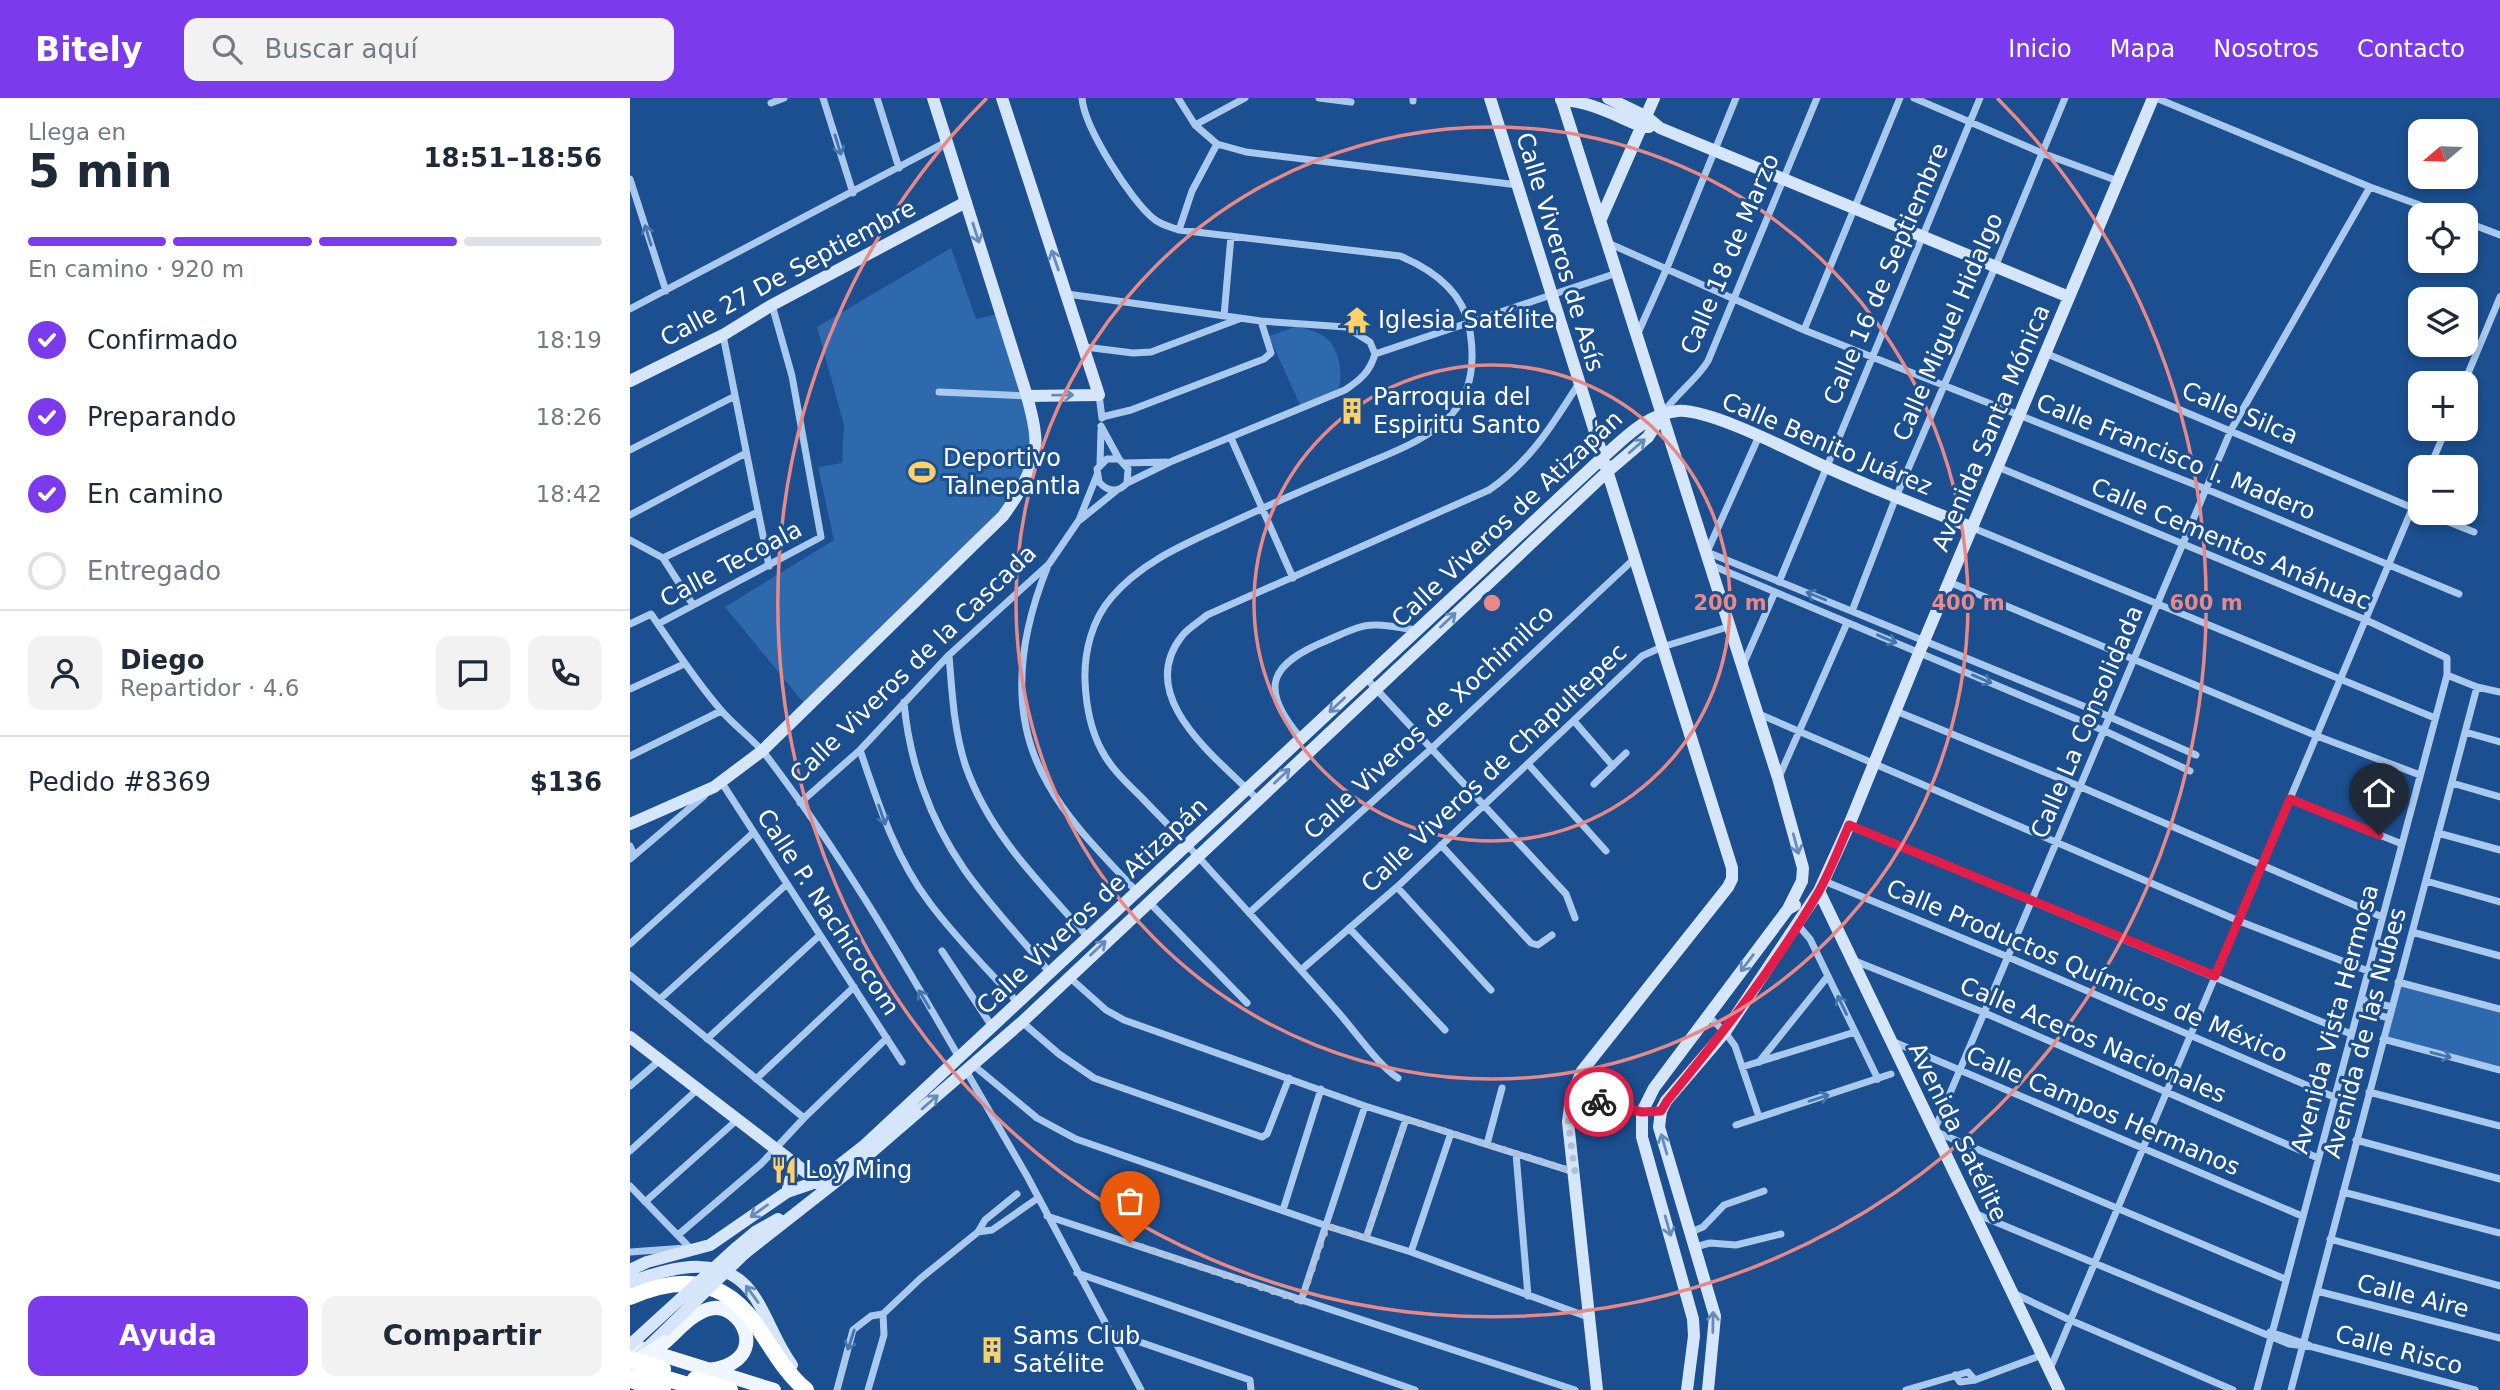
<!DOCTYPE html>
<html lang="es">
<meta charset="utf-8">
<style>
body{margin:0;font-family:"DejaVu Sans",sans-serif;background:#f2f2f3;color:#1f2937;height:100vh;display:flex;flex-direction:column;font-size:26px;white-space:nowrap}
*{box-sizing:border-box;margin:0}
p{font-size:23px;color:#747a83}
.icon{flex:none;width:38px;height:38px;fill:none;stroke:currentColor;stroke-width:2;stroke-linecap:round;stroke-linejoin:round}
.map{position:relative;flex:1;overflow:hidden}
.sheet{display:flex;flex-direction:column;background:#fff;width:630px}
.sheet>*{flex:none}
.needle{width:46px;rotate:251deg}
.buttons{position:absolute;left:1778px;top:21px;display:grid;gap:14px}
.buttons a{display:grid;place-items:center;width:70px;height:70px;border-radius:14px;background:#fff;box-shadow:0 4px 10px #0003;font-size:35px}
.pin{position:absolute;display:grid;place-items:center;width:60px;height:60px;color:#fff;margin:-72px -30px;border-radius:50% 50% 50% 0;rotate:-45deg;box-shadow:0 0 7px #0007}
.pin .icon{rotate:45deg}
.courier{position:absolute;display:grid;place-items:center;width:70px;height:70px;margin:-35px;border:5px solid #e11d48;border-radius:50%;background:#fff;color:#222;box-shadow:0 2px 9px #0007}
.head em{font-style:normal;font-weight:700}
.head div{display:flex;flex-direction:column-reverse}
.head{display:flex;align-items:center;justify-content:space-between;height:119px;padding:0 28px}
h1{font-size:46px;font-weight:700;line-height:52px}
.bar{display:grid;grid-template-columns:repeat(4,1fr);gap:10px 7px;align-content:center;height:84px;padding:0 28px}
.bar i{height:9px;border-radius:5px;background:#e0e1e3}
.bar .on{background:#7c3aed}
.bar p{grid-column:span 4}
.line{display:flex;align-items:center;gap:18px;padding:0 28px;border-top:2px solid #e0e1e3}
.line div{flex:1}
.round{display:grid;place-items:center;flex:none;width:74px;height:74px;border-radius:14px;background:#f2f2f3}
ol{padding:0 28px;list-style:none}
li{display:flex;align-items:center;gap:21px;height:77px}
li p{margin-inline-start:auto}
li .icon{padding:7px;border-radius:50%;background:#7c3aed;color:#fff;stroke-width:4}
li:last-child{color:#747a83}
li i{width:38px;height:38px;border:4px solid #e0e1e3;border-radius:50%}
.primary-button{display:flex;gap:14px;margin-top:auto;padding:14px 28px}
.primary-button a{flex:1;height:80px;border-radius:14px;background:#7c3aed;color:#fff;font-size:28px;font-weight:700;line-height:80px;text-align:center}
.primary-button a+a{background:#f2f2f3;color:#1f2937}
header{display:flex;align-items:center;gap:42px;box-sizing:border-box;height:98px;padding:0 35px;background:#7c3aed;color:#fff}
header strong{font-size:33px}
nav{display:flex;gap:38px;margin-inline-start:auto;font-size:24px}
.search{width:490px;height:63px;background:#f2f2f3;display:flex;align-items:center;gap:18px;box-sizing:border-box;padding:0 24px;border-radius:14px;color:#747a83;font-size:26px}
main{display:flex;flex:1;min-height:0}
.map>svg:first-child{display:block}
</style>
<header>
<strong>Bitely</strong>
<div class="search"><svg class="icon" aria-label="search" viewBox="0 0 24 24"><circle cx="10" cy="10" r="6"/><path d="M15 15l6 6"/></svg>Buscar aquí</div>
<nav><a>Inicio</a><a>Mapa</a><a>Nosotros</a><a>Contacto</a></nav>
</header>
<main>
<section class="sheet">
<div class="head"><div><h1>5 min</h1><p>Llega en</p></div><em>18:51–18:56</em></div>
<div class="bar"><i class="on"></i><i class="on"></i><i class="on"></i><i></i><p>En camino · 920 m</p></div>
<ol>
<li><svg class="icon" aria-label="check" viewBox="0 0 24 24"><path d="M5 12l5 5 9-10"/></svg>Confirmado<p>18:19</p></li>
<li><svg class="icon" aria-label="check" viewBox="0 0 24 24"><path d="M5 12l5 5 9-10"/></svg>Preparando<p>18:26</p></li>
<li><svg class="icon" aria-label="check" viewBox="0 0 24 24"><path d="M5 12l5 5 9-10"/></svg>En camino<p>18:42</p></li>
<li><i></i>Entregado</li>
</ol>
<div class="line" style="height:126px"><a class="round"><svg class="icon" aria-label="person" viewBox="0 0 24 24"><circle cx="12" cy="8" r="4"/><path d="M4 21q1-7 8-7t8 7"/></svg></a><div><b>Diego</b><p>Repartidor · 4.6</p></div><a class="round"><svg class="icon" aria-label="chat" viewBox="0 0 24 24"><path d="M4 5h16v11H9l-5 4z"/></svg></a><a class="round"><svg class="icon" aria-label="phone" viewBox="0 0 24 24"><path d="M5 4h4l2 5-3 2q2 4 5 5l2-3 5 2v4C11 20 4 13 5 4z"/></svg></a></div>
<div class="line" style="height:91px"><div>Pedido #8369</div><b>$136</b></div>
<div class="primary-button"><a>Ayuda</a><a>Compartir</a></div>
</section>
<div class="map">
<svg width="1870" height="1292" viewBox="0 0 1870 1292">
<rect width="100%" height="100%" fill="#1b4f8f"/>
<path fill="#2e69ad" d="M321,150L346,221L368,216L404,340L393,379L373,411L174,605L95,509L204,442L188,369L212,365L214,327L187,229Z
M668,228C676,231 688,234 695,239C709,249 714,277 708,293L671,309L639,238Z
M1771,887L1870,914V970L1757,940Z"/>
<g fill="none" stroke-linecap="round" stroke-linejoin="round">
<path stroke="#a9c9ee" stroke-width="7" d="M193,0L223,95
M247,0L269,70
M452,0C454,29 501,103 524,121C531,127 541,129 549,132L770,158C801,171 832,193 839,228C845,259 844,292 821,317C798,342 763,354 733,367C687,386 641,406 596,427C555,446 511,464 481,500C462,522 454,554 455,583C456,607 460,631 472,653C482,672 499,687 514,702C536,725 559,748 580,772C623,819 666,866 708,914C724,932 750,969 768,980
M548,0L565,27L587,46L616,54L888,87
M689,0L721,4
M1284,0L1412,55L1488,83
M1526,0L1740,89L1817,117
M783,3V0
M141,5L154,0
M565,27L615,0
M0,81L36,193
M1836,124L1870,137
M549,132L562,93L587,46
M978,145L1174,232L1576,391L1829,496
M437,196L631,223L716,229L740,244L745,256
M0,211L316,44
M594,218L601,138
M1174,232L1270,0
M1008,235L1037,170L1106,0
M93,237L139,468
M455,249L503,255L521,254L609,221
M1415,255L1790,413
M745,256L987,175
M1834,285L1870,199
M309,294L397,298
M469,297L472,320
M1032,317C1045,296 1065,284 1078,263L1187,0
M472,319L501,312L634,261L641,255L631,223
M471,328L489,361L498,371L497,385C488,395 478,394 469,384L467,371L477,361H489
M1129,338L1077,454L1480,619L1566,657
M601,340L663,480
M0,352L105,298
M495,365L536,364
M470,366L471,332
M1368,369L1736,522L1817,560V577L1627,1292
M1800,369L1816,331
M497,385L540,364L715,292C730,282 740,274 745,256
M1796,415L1844,434
M0,417L116,355
M450,422L487,392
M1343,430L1805,620
M0,442L33,460L63,507
M33,460L128,414
M1081,467L1475,633L1560,673
M417,470C389,540 378,618 418,686C440,726 476,760 506,793
M1149,484L1350,0
M1319,484L1687,638L1790,677
M1222,513L1266,399L1365,169L1435,0
M0,526L21,516C43,548 64,581 90,611C103,627 122,640 135,656C208,751 270,857 330,961
M28,526L191,439L162,278L142,207
M319,557C322,594 324,634 336,669C360,737 411,786 458,839
M1113,567L1145,494
M1817,577L1847,589L1870,594
M736,580L936,796L945,820
M0,591L54,566
M274,604C279,663 300,722 334,771C359,807 392,841 420,875
M1266,613L1451,689L1752,819
M1129,616L1609,823L1738,873
M944,623L983,668
M1835,634L1870,644
M671,640C628,590 639,566 698,542C713,536 728,527 744,527C758,526 773,531 787,532
M230,652C248,705 265,759 299,804C325,839 358,872 388,905
M0,658L91,613
M898,666L976,753
M1149,679L1217,525
M92,685L272,964
M1822,685L1870,699
M964,686L996,655
M627,701C589,661 503,600 552,538C558,530 569,524 577,517L859,392C900,364 923,326 949,285
M1660,701L1772,746
M170,705L230,652L319,557L419,466L449,422L467,377
M1219,727L1721,936
M1808,735L1870,752
M811,747L901,845L908,847L922,837
M0,748L4,757
M0,761L74,698
M1194,783L1378,859L1704,999
M1796,783L1870,804
M767,789L861,892
M518,803L617,905
M619,815L802,650L1004,461
M1168,827L1180,841L1248,981
M719,830L815,932
M1782,834L1870,858
M0,846L123,735
M312,853L363,930
M1225,863L1355,915L1688,1060
M671,872L767,789L1012,558L1032,549L1101,528
M0,877L174,1020
M438,878L476,912L494,922L735,1008L944,1074
M1768,884L1870,911
M30,901L157,786
M1731,901L1762,909
M1728,912L1759,920
M1077,917L1095,934L1105,948L1129,1019
M392,924L429,956L464,980L632,1039L637,1036L659,980
M77,941L190,837
M1753,941L1870,972
M1264,944L1672,1118
M1129,964L1198,878
M342,966L407,1020L446,1041L697,1128L781,1154L958,1219
M1112,969L1225,934
M335,971L397,1078L511,1292
M126,981L224,889
M0,988L30,962
M1739,994L1870,1028
M941,1000L985,1007L1012,1014L1031,1013
M1106,1027L1261,976
M1726,1042L1870,1081
M857,1046L872,990
M0,1053L69,990
M886,1056L898,1198
M0,1088L60,1150
M1713,1094L1870,1135
M15,1104L108,1021
M653,1112L691,991
M1344,1115L1659,1246L1683,1249L1845,1292
M417,1118L945,1292
M348,1134L362,1132L408,1100
M1061,1134L1073,1129L1094,1107L1134,1093
M48,1137L131,1066L174,1020L257,940
M736,1140L776,1021
M1700,1141L1870,1188
M1065,1149L1080,1145L1106,1147L1151,1136
M0,1154L56,1150
M781,1154L821,1035
M447,1175L785,1292
M1655,1181L1304,1033L1601,332L1740,89
M1687,1193L1870,1240
M1385,1196L1440,1222L1603,1292
M671,1203L735,1008
M478,1233L620,1282L621,1292
M1640,1234L1679,1247
M1420,1271L1790,392
M1325,1277L1330,1284L1345,1282L1412,1257
M207,1292L223,1232L241,1218L253,1216L291,1180L348,1134L355,1122L387,1096
M238,1292L254,1237L253,1216
M1276,1292L1338,1274L1345,1282
M1661,1292L1847,589"/>
<path stroke="#d6e6fa" stroke-width="12" d="M372,0L469,297L397,298
M860,0L1102,770V781L1098,789L952,973L941,1000L938,1024L967,1292
M931,0L1148,680L1173,770L1172,783L1158,811
M978,0L1017,19L1030,30L1439,199
M931,2C960,3 986,18 1013,29H1019
M970,123L1024,0
M0,283L93,237L142,207L336,104
M0,726L84,689L132,653L373,418C389,396 409,365 405,336C404,323 400,310 397,298L303,0
M1189,793L1429,1292
M0,939L194,1088
M157,1094L165,1065
M106,1150L125,1134L148,1121
M115,1155L222,1071L392,924L977,374L1018,339L1032,317
M0,1172L17,1164L80,1147L157,1094L189,1083L235,1047L972,360C995,340 1015,317 1047,313C1079,310 1163,354 1196,369C1244,391 1294,410 1343,430
M0,1184C43,1169 97,1153 126,1201C139,1222 147,1247 162,1267
M1057,1292L1064,1238L1063,1221L1012,1039V1014L1024,990L1158,811L1165,807
M1078,1292L1085,1218L1029,1029L1031,1013L1036,1003L1095,934L1189,793L1219,727L1289,555L1523,0"/>
<path stroke="#f0f6ff" stroke-width="14" d="M35,1244C48,1233 61,1216 79,1211C110,1201 145,1264 78,1272
M0,1247L144,1292"/>
<path stroke="#fff" stroke-width="16" d="M0,1199C48,1178 92,1179 124,1224C141,1247 153,1273 176,1292
M0,1270L75,1292
M65,1281L100,1292
M0,1282L33,1292"/>
<path stroke="#d6e6fa" stroke-width="12" d="M0,1247L106,1150
M11,1256L115,1155"/>
<path stroke="#f0f6ff" stroke-width="14" d="M2,1266L35,1244"/>
<path stroke="#fff" stroke-width="16" d="M0,1261L33,1271"/>
</g>
<defs><path id="oneway-shaft" d="M-6 0H5M1.5-3L5.5 0L1.5 3" fill="none" stroke-width="1.6" stroke-linecap="round" stroke-linejoin="round" transform="scale(1.75)"/></defs>
<g stroke="#4674ac">
<use href="#oneway-shaft" transform="translate(208 47) rotate(73)"/>
<use href="#oneway-shaft" transform="translate(18 137) rotate(-107)"/>
<use href="#oneway-shaft" transform="translate(1186 498) rotate(-158)"/>
<use href="#oneway-shaft" transform="translate(1257 541) rotate(23)"/>
<use href="#oneway-shaft" transform="translate(1352 581) rotate(23)"/>
<use href="#oneway-shaft" transform="translate(252 717) rotate(71)"/>
<use href="#oneway-shaft" transform="translate(294 901) rotate(-121)"/>
<use href="#oneway-shaft" transform="translate(1212 907) rotate(-116)"/>
<use href="#oneway-shaft" transform="translate(1811 957) rotate(15)"/>
<use href="#oneway-shaft" transform="translate(1189 1000) rotate(-18)"/>
<use href="#oneway-shaft" transform="translate(221 1242) rotate(108)"/>
</g>
<g stroke="#668bba">
<use href="#oneway-shaft" transform="translate(346 135) rotate(72)"/>
<use href="#oneway-shaft" transform="translate(425 162) rotate(-109)"/>
<use href="#oneway-shaft" transform="translate(433 297) rotate(-1)"/>
<use href="#oneway-shaft" transform="translate(1007 348) rotate(-41)"/>
<use href="#oneway-shaft" transform="translate(818 522) rotate(-43)"/>
<use href="#oneway-shaft" transform="translate(707 607) rotate(137)"/>
<use href="#oneway-shaft" transform="translate(652 678) rotate(-43)"/>
<use href="#oneway-shaft" transform="translate(1166 746) rotate(75)"/>
<use href="#oneway-shaft" transform="translate(468 850) rotate(-43)"/>
<use href="#oneway-shaft" transform="translate(1117 865) rotate(127)"/>
<use href="#oneway-shaft" transform="translate(300 1004) rotate(-41)"/>
<use href="#oneway-shaft" transform="translate(1034 1046) rotate(-106)"/>
<use href="#oneway-shaft" transform="translate(129 1113) rotate(145)"/>
<use href="#oneway-shaft" transform="translate(1038 1128) rotate(74)"/>
<use href="#oneway-shaft" transform="translate(122 1196) rotate(-126)"/>
<use href="#oneway-shaft" transform="translate(1083 1224) rotate(-89)"/>
</g>
<g fill="none" stroke-linecap="round" stroke-linejoin="round">
<path stroke="#afc1d8" stroke-width="7" stroke-dasharray="0 12.6" d="M500,1145L671,1203L697,1128L736,1140L776,1021L945,1074L938,1024L942,1000L969,1004"/>
<path stroke="#e11d48" stroke-width="9" d="M969,1004L1012,1014L1031,1013L1037,1003C1091,937 1144,870 1188,795C1200,774 1209,750 1219,727L1585,878L1660,701L1749,737"/>
</g>
<g fill="none" stroke="#e88989" stroke-width="3.5">
<circle cx="862" cy="505" r="238"/>
<circle cx="862" cy="505" r="476"/>
<path d="M1367 0A714 714 0 1 1 357 0"/>
</g>
<defs>
<symbol id="temple-bare" viewBox="-9 -9 18 18"><path d="M0-6L5-2H3V0L6.5 2.5H4V6H1.5V3h-3V6H-4V2.5H-6.5L-3 0V-2H-5Z" fill="#ffd166" stroke="#1b4f8f" stroke-width="2.5" paint-order="stroke"/></symbol>
<symbol id="building-bare" viewBox="-9 -9 18 18"><path d="M-4-6H4V6H1V3H-1V6H-4ZM-2.5-4.3h1.7v1.8h-1.7ZM.8-4.3h1.7v1.8H.8ZM-2.5-1h1.7V.8h-1.7ZM.8-1h1.7V.8H.8Z" fill="#ffd166" stroke="#1b4f8f" stroke-width="2.5" paint-order="stroke"/></symbol>
<symbol id="stadium-bare" viewBox="-9 -9 18 18"><path d="M0-5a6.5 5 0 1 0 0 10a6.5 5 0 1 0 0-10ZM-3.5-1.8h7v3.6h-7Z" fill="#ffd166" stroke="#1b4f8f" stroke-width="2.5" paint-order="stroke"/></symbol>
<symbol id="restaurant-bare" viewBox="-9 -9 18 18"><path d="M-5-6h1v4h1v-4h1v4h1v-4h1v5L-1.5 .5V6h-2V.5L-5-1ZM5-6V6H3V1.5H1.5Q1.5-4 5-6Z" fill="#ffd166" stroke="#1b4f8f" stroke-width="2.5" paint-order="stroke"/></symbol>
</defs>
<g fill-rule="evenodd">
<use href="#temple-bare" x="708" y="203" width="38" height="38"/>
<use href="#building-bare" x="703" y="294" width="38" height="38"/>
<use href="#stadium-bare" x="273" y="355" width="38" height="38"/>
<use href="#restaurant-bare" x="135" y="1053" width="38" height="38"/>
<use href="#building-bare" x="343" y="1233" width="38" height="38"/>
</g>
<g text-anchor="middle" dominant-baseline="central" stroke-width="6" stroke-linejoin="round" paint-order="stroke">
<g font-size="24" fill="#fff" stroke="#1b4f8f">
<text transform="translate(930 154) rotate(73)">Calle Viveros de Asís</text>
<text transform="translate(1100 156) rotate(-67)">Calle 18 de Marzo</text>
<text transform="translate(158 175) rotate(-28)">Calle 27 De Septiembre</text>
<text transform="translate(1256 176) rotate(-67)">Calle 16 de Septiembre</text>
<text transform="translate(1318 229) rotate(-67)">Calle Miguel Hidalgo</text>
<text transform="translate(1610 315) rotate(23)">Calle Silca</text>
<text transform="translate(1361 330) rotate(-67)">Avenida Santa Mónica</text>
<text transform="translate(1197 346) rotate(23)">Calle Benito Juárez</text>
<text transform="translate(1546 359) rotate(22)">Calle Francisco I. Madero</text>
<text transform="translate(877 421) rotate(-43)">Calle Viveros de Atizapán</text>
<text transform="translate(1601 446) rotate(23)">Calle Cementos Anáhuac</text>
<text transform="translate(101 466) rotate(-28)">Calle Tecoala</text>
<text transform="translate(283 566) rotate(-44)">Calle Viveros de la Cascada</text>
<text transform="translate(799 624) rotate(-43)">Calle Viveros de Xochimilco</text>
<text transform="translate(1457 624) rotate(-67)">Calle La Consolidada</text>
<text transform="translate(864 670) rotate(-43)">Calle Viveros de Chapultepec</text>
<text transform="translate(462 808) rotate(-43)">Calle Viveros de Atizapán</text>
<text transform="translate(198 814) rotate(57)">Calle P. Nachicocom</text>
<text transform="translate(1457 873) rotate(23)">Calle Productos Químicos de México</text>
<text transform="translate(1705 921) rotate(-75)">Avenida Vista Hermosa</text>
<text transform="translate(1735 935) rotate(-75)">Avenida de las Nubes</text>
<text transform="translate(1463 942) rotate(23)">Calle Aceros Nacionales</text>
<text transform="translate(1473 1013) rotate(23)">Calle Campos Hermanos</text>
<text transform="translate(1328 1034) rotate(64)">Avenida Satélite</text>
<text transform="translate(1783 1198) rotate(14)">Calle Aire</text>
<text transform="translate(1769 1252) rotate(15)">Calle Risco</text>
</g>
<g font-size="24" fill="#fff" stroke="#1b4f8f" text-anchor="start">
<text x="748" y="222">Iglesia Satélite</text>
<text x="743" y="299">Parroquia del<tspan x="743" dy="28">Espiritu Santo</tspan></text>
<text x="313" y="360">Deportivo<tspan x="313" dy="28">Talnepantla</tspan></text>
<text x="175" y="1072">Loy Ming</text>
<text x="383" y="1238">Sams Club<tspan x="383" dy="28">Satélite</tspan></text>
</g>
</g>
<circle cx="862" cy="505" r="10" fill="#e88989" stroke="#1b4f8f" stroke-width="3.5"/>
<g font-size="21" text-anchor="middle" font-weight="bold" fill="#e88989" stroke="#1b4f8f" stroke-width="6" stroke-linejoin="round" paint-order="stroke">
<text x="1100" y="512">200 m</text>
<text x="1338" y="512">400 m</text>
<text x="1576" y="512">600 m</text>
</g>
</svg>
<div class="buttons">
<a><svg class="needle" viewBox="-14 -14 28 28"><path d="M0-13l5 13h-10z" fill="#e53935"/><path d="M0 13l5-13h-10z" fill="#747a83"/></svg></a>
<a><svg class="icon" aria-label="locate" viewBox="0 0 24 24"><circle cx="12" cy="12" r="6"/><path d="M12 2v4M12 18v4M2 12h4M18 12h4"/></svg></a>
<a><svg class="icon" aria-label="layers" viewBox="0 0 24 24"><path d="M12 4l9 5-9 5-9-5zM3 14l9 5 9-5"/></svg></a>
<a>+</a>
<a>−</a>
</div>
<div class="pin" style="left:500px;top:1145px;background:#ea580c"><svg class="icon" aria-label="bag" viewBox="0 0 24 24"><path d="M5 8h14l-1 12H6zM9 8a3 3 0 0 1 6 0"/></svg></div>
<div class="pin" style="left:1749px;top:737px;background:#1f2937"><svg class="icon" aria-label="home" viewBox="0 0 24 24"><path d="M3 11l9-7 9 7M6 9v11h12V9"/></svg></div>
<div class="courier" style="left:969px;top:1004px"><svg class="icon" aria-label="bike" viewBox="0 0 24 24"><circle cx="6" cy="16" r="4"/><circle cx="18" cy="16" r="4"/><path d="M6 16l4-8h5l3 8M10 8l3 8H6M13 5h3"/></svg></div>
</div>
</main>
